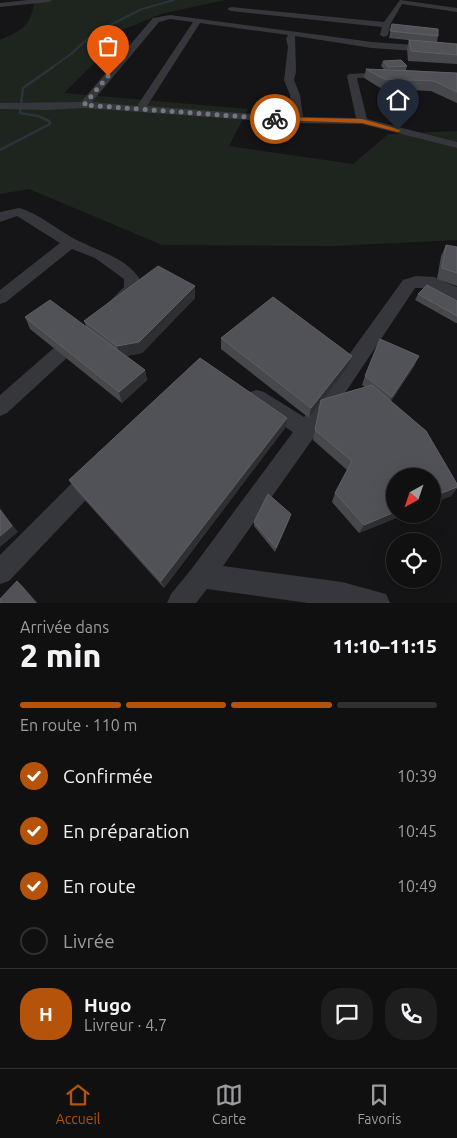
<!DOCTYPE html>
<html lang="fr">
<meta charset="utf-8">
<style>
body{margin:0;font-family:Ubuntu,sans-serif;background:#1e1e1f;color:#f1f3f6;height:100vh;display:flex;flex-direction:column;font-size:19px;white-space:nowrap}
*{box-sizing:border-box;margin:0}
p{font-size:16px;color:#9c9d9f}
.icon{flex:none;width:28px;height:28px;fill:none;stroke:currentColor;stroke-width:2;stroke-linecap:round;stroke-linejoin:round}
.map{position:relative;height:603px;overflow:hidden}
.drawer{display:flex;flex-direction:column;background:#101011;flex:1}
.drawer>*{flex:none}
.needle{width:32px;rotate:220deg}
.controls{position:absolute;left:386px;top:468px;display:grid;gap:10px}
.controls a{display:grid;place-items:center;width:55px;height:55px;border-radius:50%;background:#101011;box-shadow:0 5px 20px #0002,0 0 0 1px #303031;font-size:25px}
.pin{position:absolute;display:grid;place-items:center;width:42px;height:42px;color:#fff;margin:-51px -21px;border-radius:50% 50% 50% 0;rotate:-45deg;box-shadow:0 0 5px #0007}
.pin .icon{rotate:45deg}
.courier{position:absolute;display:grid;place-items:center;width:50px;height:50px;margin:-25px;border:4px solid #b45309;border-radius:50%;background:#fff;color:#222;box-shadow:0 1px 6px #0007}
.head em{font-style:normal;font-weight:800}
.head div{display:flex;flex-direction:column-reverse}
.head{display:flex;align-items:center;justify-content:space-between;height:85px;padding:0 20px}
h1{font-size:32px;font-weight:800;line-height:38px}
.bar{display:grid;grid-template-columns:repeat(4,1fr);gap:8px 5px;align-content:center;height:60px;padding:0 20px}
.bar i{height:6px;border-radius:4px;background:#303031}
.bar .on{background:#b45309}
.bar p{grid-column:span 4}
.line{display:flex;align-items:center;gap:12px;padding:0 20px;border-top:1px solid #303031}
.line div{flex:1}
.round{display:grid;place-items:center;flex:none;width:52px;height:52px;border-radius:20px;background:#1e1e1f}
ol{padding:0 20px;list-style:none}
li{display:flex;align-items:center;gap:15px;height:55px}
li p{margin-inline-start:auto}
li .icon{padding:5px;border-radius:50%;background:#b45309;color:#fff;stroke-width:4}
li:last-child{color:#9c9d9f}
li i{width:28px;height:28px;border:2px solid #303031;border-radius:50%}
.tab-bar{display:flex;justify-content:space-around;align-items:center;height:70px;border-top:1px solid #303031;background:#101011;font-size:14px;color:#9c9d9f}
.tab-bar a{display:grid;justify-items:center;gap:2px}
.tab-bar .on{color:#b45309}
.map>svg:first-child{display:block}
</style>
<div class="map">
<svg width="457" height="603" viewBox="0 0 457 603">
<rect width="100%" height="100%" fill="#151517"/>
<path fill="#1d251e" d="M35,0H225L161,14L113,34L97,60L64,93L248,109L229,146L353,164L388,134L457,131V240L334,246L162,245L29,189L0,194V40C24,29 30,27 35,0Z"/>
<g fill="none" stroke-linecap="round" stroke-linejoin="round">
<path stroke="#2a343b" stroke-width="2" d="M51,68L71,54L94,33L142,9L174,0"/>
<path stroke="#2a343b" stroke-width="2.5" d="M0,150L50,124L49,121L38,116L20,113L23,88L53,67"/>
<path fill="#36373c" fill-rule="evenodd" d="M28,0H52L49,2L0,7V3Z
M400,0L457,8V12L402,4L390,25L388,35L384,37L380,35L382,27L231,11L227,9L231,7L384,22Z
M170,15L372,42L457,48V54L372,48L295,36L296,72L294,80L300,95L303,117L356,118L347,76L349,74L389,72V76L386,77L357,78L367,119L457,142V148L362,124L289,123L84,108L47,110L0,109V103L81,102L153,18ZM170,19L193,22L137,106L92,102L159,22ZM200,23L288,35L286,39L288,47L284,80L290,95L292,117L147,106Z
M19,208C38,213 56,229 73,238C96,251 126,256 141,281C139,294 127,308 113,304L111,300L124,287V279L95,258L72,249L6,302L0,304V290L60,243L17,216L0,222V212Z
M416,276L434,277L457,287V301L431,288H415L343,396L223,566L342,582L386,594L390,603H308L207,589L196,603H167L171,594L193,567L293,432L250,404L247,398L250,392L257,390L264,392L304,417L403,280Z
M77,331L83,333L86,338L83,343L7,413L0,416V395L71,333Z
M92,467L100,471L103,478L100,485L9,581L0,584V555L84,471Z"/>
</g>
<path fill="#46484c" d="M392,24L438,36L437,42L457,44V64L408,61L407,49L409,40L426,42L389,38Z
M383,61L407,66L406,70L457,73V103L431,91L382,89L364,78L366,69H384L381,66Z
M446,245L457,247V286L437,279L441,256Z
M418,294L457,301V323H456L415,300Z
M195,298L142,353L126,356L145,370L147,380L122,403L30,329L25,317L86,326L84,321Z
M221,338L352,356L348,367L323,399L365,387L362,385L365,376L415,365L391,401L457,484V488L451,496L432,503V476L395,514H406L359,533L332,502L335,493L347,470L313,440L321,403L309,418L221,349Z
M285,428L164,588L75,489L69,480Z
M290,518L275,552L254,526V522Z"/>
<path fill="#2e2f32" d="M195,286V298L142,353L120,357L117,346Z
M352,356L348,367L309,418L311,408Z
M419,356L415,365L388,406L392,397Z
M145,370L147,380L122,403L119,392Z
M287,418L285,428L164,588L161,581Z
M457,487L451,496L432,503V497Z
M0,508L18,532L0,547Z
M395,512V514H406L359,533L364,525Z
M291,514L290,518L275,552L276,548Z
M17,581L23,586L38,603H36Z"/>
<path fill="#515258" stroke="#5e6066" d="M392,24L438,29V36L390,31Z
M409,40L457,44V55L411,51Z
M401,60L407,66L388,67L383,61Z
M366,69L457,73V92L434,81L384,79Z
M446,245L457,247V273L442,268Z
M158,266L195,286L139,342L117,346L84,321Z
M427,285L457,301V316L418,294Z
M273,297L352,356L311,408L221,338Z
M50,300L145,370L119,392L25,317Z
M380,339L419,356L392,397L365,376Z
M200,358L287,418L161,581L69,480Z
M372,385L426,431L457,484V487L432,497V476H395V512L364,525L335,493L352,461L315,430L321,400Z
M268,494L291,514L276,548L254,522Z
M0,510L12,526L0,536Z
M17,581L36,603H0V599Z"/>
<path fill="#b45309" d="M274,117L362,119L401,130L398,132L362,123L275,120Z"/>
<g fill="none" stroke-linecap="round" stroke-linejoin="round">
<path stroke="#73777f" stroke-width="5" stroke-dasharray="0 9" d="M108,76L84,105L275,119"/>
</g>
</svg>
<div class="controls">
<a><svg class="needle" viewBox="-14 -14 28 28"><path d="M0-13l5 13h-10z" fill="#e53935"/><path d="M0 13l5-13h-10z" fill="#9c9d9f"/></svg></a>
<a><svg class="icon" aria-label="locate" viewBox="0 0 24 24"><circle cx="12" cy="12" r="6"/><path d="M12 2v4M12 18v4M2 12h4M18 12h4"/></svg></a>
</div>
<div class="pin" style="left:108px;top:76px;background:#ea580c"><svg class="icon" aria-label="bag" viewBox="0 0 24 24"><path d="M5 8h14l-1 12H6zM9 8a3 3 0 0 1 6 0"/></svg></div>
<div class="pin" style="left:398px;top:130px;background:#1f2937"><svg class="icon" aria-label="home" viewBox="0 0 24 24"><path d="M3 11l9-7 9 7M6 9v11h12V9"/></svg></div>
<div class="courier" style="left:275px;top:119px"><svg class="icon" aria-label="bike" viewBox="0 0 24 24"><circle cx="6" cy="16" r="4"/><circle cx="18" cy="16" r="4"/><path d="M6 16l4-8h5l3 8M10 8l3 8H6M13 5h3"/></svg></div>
</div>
<section class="drawer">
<div class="head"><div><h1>2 min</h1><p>Arrivée dans</p></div><em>11:10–11:15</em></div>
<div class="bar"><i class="on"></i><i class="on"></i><i class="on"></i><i></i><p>En route · 110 m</p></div>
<ol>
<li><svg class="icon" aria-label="check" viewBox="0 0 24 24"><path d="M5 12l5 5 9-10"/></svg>Confirmée<p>10:39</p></li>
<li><svg class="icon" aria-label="check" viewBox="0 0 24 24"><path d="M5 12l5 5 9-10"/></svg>En préparation<p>10:45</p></li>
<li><svg class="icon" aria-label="check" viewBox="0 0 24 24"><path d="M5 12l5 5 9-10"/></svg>En route<p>10:49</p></li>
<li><i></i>Livrée</li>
</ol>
<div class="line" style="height:90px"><b class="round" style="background:#b45309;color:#fff">H</b><div><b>Hugo</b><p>Livreur · 4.7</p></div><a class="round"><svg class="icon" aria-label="chat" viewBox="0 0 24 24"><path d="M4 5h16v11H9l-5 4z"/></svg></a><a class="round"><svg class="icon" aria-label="phone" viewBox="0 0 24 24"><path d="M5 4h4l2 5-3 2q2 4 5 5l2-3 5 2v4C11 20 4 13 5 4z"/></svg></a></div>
</section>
<nav class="tab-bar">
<a class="on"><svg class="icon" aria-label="home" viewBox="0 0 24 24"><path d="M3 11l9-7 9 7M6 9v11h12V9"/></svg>Accueil</a>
<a><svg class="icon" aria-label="map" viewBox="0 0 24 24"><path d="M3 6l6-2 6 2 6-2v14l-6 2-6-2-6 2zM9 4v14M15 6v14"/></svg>Carte</a>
<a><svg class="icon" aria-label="saved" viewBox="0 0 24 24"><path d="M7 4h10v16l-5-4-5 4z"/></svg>Favoris</a>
</nav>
